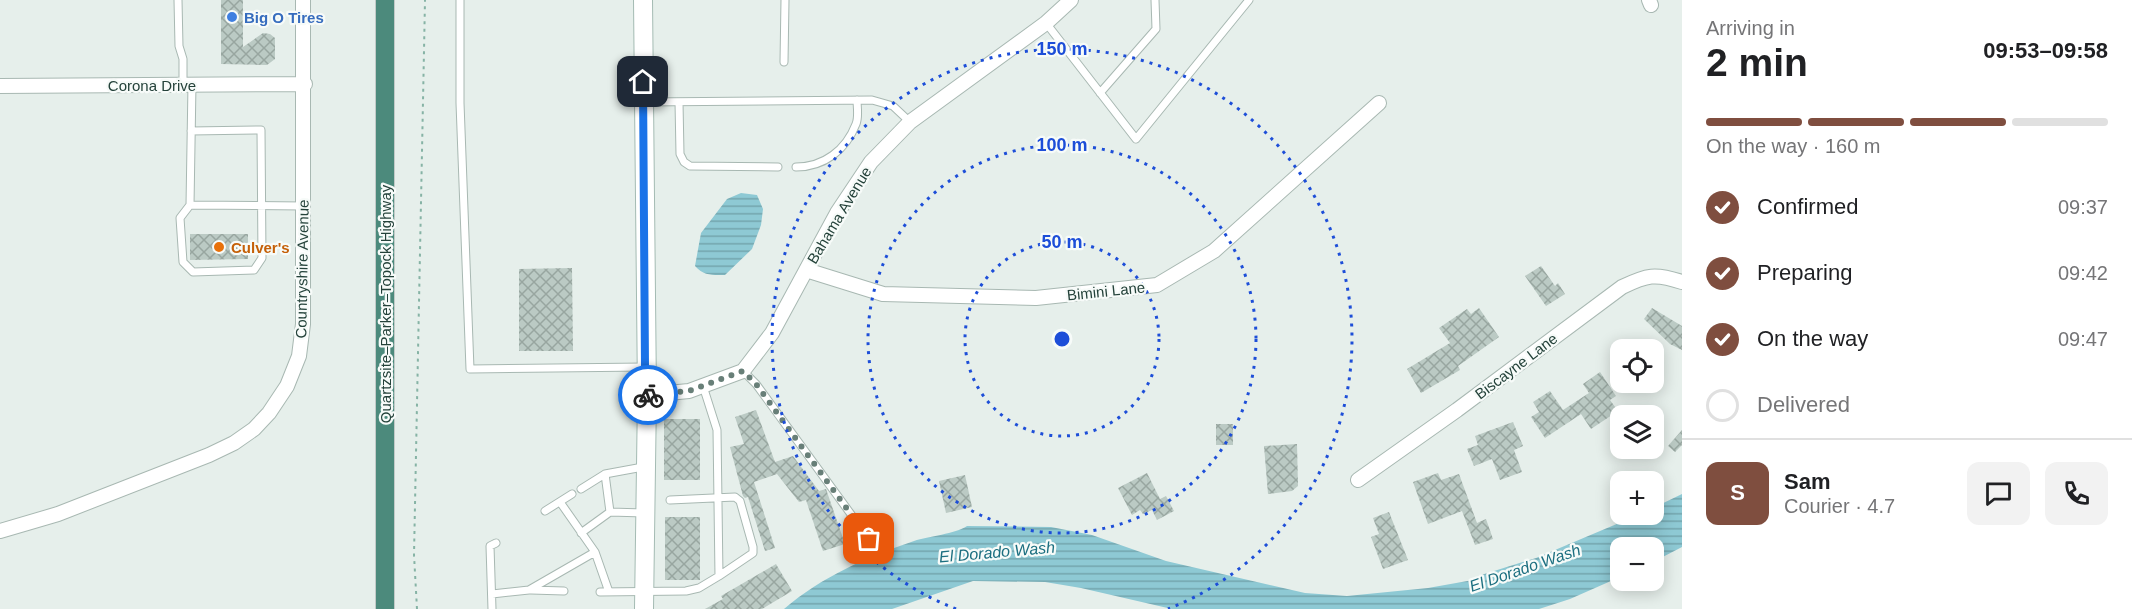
<!DOCTYPE html>
<meta charset="utf-8">
<style>
body{margin:0;font-family:Arial,sans-serif;background:#f2f2f2;color:#202124;height:100vh;display:flex;flex-direction:column;font-size:22px;white-space:nowrap}
*{box-sizing:border-box;margin:0}
p{font-size:20px;color:#757577}
.icon{flex:none;width:33px;height:33px;fill:none;stroke:currentColor;stroke-width:2;stroke-linecap:round;stroke-linejoin:round}
.map{position:relative;flex:1;overflow:hidden}
.panel{display:flex;flex-direction:column;background:#fff;width:450px}
.panel>*{flex:none}
.tools{position:absolute;left:1610px;top:339px;display:grid;gap:12px}
.tools a{display:grid;place-items:center;width:54px;height:54px;border-radius:12px;background:#fff;box-shadow:0 3px 15px #0003;font-size:30px}
.pin{position:absolute;display:grid;place-items:center;width:51px;height:51px;color:#fff;margin:-26px;border-radius:12px;box-shadow:0 3px 9px #0006}
.courier{position:absolute;display:grid;place-items:center;width:60px;height:60px;margin:-30px;border:4px solid #1a73e8;border-radius:50%;background:#fff;color:#222;box-shadow:0 2px 8px #0007}
.overview em{font-style:normal;font-weight:700}
.overview div{display:flex;flex-direction:column-reverse}
.overview{display:flex;align-items:center;justify-content:space-between;height:102px;padding:0 24px}
h1{font-size:39px;font-weight:700;line-height:45px}
.bar{display:grid;grid-template-columns:repeat(4,1fr);gap:9px 6px;align-content:center;height:72px;padding:0 24px}
.bar i{height:8px;border-radius:4px;background:#e0e0e0}
.bar .active{background:#7f4e3f}
.bar p{grid-column:span 4}
.line{display:flex;align-items:center;gap:15px;padding:0 24px;border-top:2px solid #e0e0e0}
.line div{flex:1}
.round{display:grid;place-items:center;flex:none;width:63px;height:63px;border-radius:12px;background:#f2f2f2}
ol{padding:0 24px;list-style:none}
li{display:flex;align-items:center;gap:18px;height:66px}
li p{margin-inline-start:auto}
li .icon{padding:6px;border-radius:50%;background:#7f4e3f;color:#fff;stroke-width:4}
li:last-child{color:#757577}
li i{width:33px;height:33px;border:3px solid #e0e0e0;border-radius:50%}
main{display:flex;flex:1;min-height:0}
.map>svg:first-child{display:block}
</style>
<main>
<div class="map">
<svg width="1682" height="609" viewBox="0 0 1682 609">
<defs>
<pattern id="water-rules" width="6" height="5" patternUnits="userSpaceOnUse" patternTransform="scale(1.5)"><rect width="6" height="5" fill="#8ec9d4"/><path d="M0 2.5h6" fill="none" stroke="#74a5ad"/></pattern>
<pattern id="building-cross-hatch" width="8" height="8" patternUnits="userSpaceOnUse" patternTransform="scale(1.5)"><rect width="8" height="8" fill="#bbcac4"/><path d="M0 0l8 8M0 8l8-8" fill="none" stroke="#98a6a0"/></pattern>
</defs>
<rect width="100%" height="100%" fill="#e6efeb"/>
<path fill="url(#water-rules)" d="M741,193L757,195L763,209L761,225L752,249L725,275C712,275 704,276 695,266L701,233L727,199Z
M1682,494V547L1653,562V548H1620V577L1570,599L1539,609H1172L1081,588L1045,582L973,581L892,609H784C821,577 869,556 914,541C929,536 955,534 967,526L1051,527L1092,535L1166,561L1305,593L1347,596L1428,588L1473,580L1478,576L1536,558L1638,515L1653,514V508Z"/>
<path fill="url(#building-cross-hatch)" d="M221,0H243V47L263,33L270,34L275,38V59L267,65L221,64Z
M190,234H248V259L190,260Z
M1541,266L1555,286L1558,283L1565,294L1546,306L1525,276Z
M572,268L573,351H519V269Z
M1479,308L1499,337L1458,366L1460,370L1421,393L1407,369L1450,343L1439,328L1467,309L1471,314Z
M1652,308L1682,326V350L1670,344L1644,319Z
M1600,372L1616,396L1610,400L1618,411L1591,429L1581,414L1545,438L1531,417L1539,412L1533,402L1550,391L1563,410L1589,393L1583,384Z
M756,410L775,462L793,456L819,491L826,489L845,544L823,551L806,500L799,502L777,474L754,482L775,548L765,551L748,497L745,498L743,496L730,447L744,444L735,417Z
M664,419H700V480H664Z
M1513,422L1523,446L1514,450L1522,472L1500,480L1492,459L1474,466L1467,449L1478,445L1475,436Z
M1216,424H1233V445H1216Z
M1682,430V445L1675,452L1668,446Z
M1297,444L1298,486L1292,491L1268,494L1264,446Z
M1147,473L1160,499L1166,496L1174,511L1157,520L1152,510L1143,514L1140,510L1132,515L1118,488Z
M1438,473L1441,480L1459,474L1477,523L1486,519L1493,539L1475,545L1462,511L1428,524L1413,482Z
M965,475L972,507L946,513L939,481Z
M1389,512L1408,560L1383,569L1371,537L1379,534L1373,518Z
M665,517H700V580H665Z
M776,564L792,591L762,609H705L723,599L721,596Z"/>
<g fill="none" stroke-linecap="round" stroke-linejoin="round">
<defs>
<path id="service" d="M178,0L179,46L183,59V84
M460,0V103L470,369L645,367
M1046,23L1136,139L1249,0
M784,62L785,0
M1100,93L1156,29L1155,0
M644,102L872,100L893,106L910,122
M679,102L680,154L684,162L690,166L778,167
M191,131L261,130L262,258L254,270L193,272L183,262L180,218L190,205L192,84
M796,167C824,167 846,150 856,124C859,117 857,107 857,100
M190,205L304,206
M743,371L756,384L869,539
M605,474L610,512L644,513
M581,489L605,474L643,467
M670,500L735,497L740,501L753,547V553L719,576
M560,502L595,552L609,592
M545,511L572,494
M581,533L610,512
M531,590L564,591
M600,592L686,591L699,588L719,576L717,430L703,386
M492,594L529,590L595,552
M492,609L490,546L496,543"/>
<path id="minor" d="M1649,0L1651,5
M0,86L305,84
M806,270L883,294L1036,298L1157,285L1214,251L1379,103
M647,395L689,391L743,371L772,333L837,213L871,162L910,122L1046,23L1071,0
M1358,480L1457,410L1622,287C1647,275 1655,273 1682,282
M0,531L58,514L209,455L234,443L254,429L269,413L287,386L299,356L303,324V0"/>
<path id="secondary" d="M643,0L647,395L644,609"/>
<path id="trunk" d="M385,0V609"/>
</defs>
<use href="#service" stroke="#a8b8b2" stroke-width="9"/>
<use href="#minor" stroke="#a8b8b2" stroke-width="16"/>
<use href="#secondary" stroke="#a4bbb3" stroke-width="20"/>
<use href="#trunk" stroke="#c2cac8" stroke-width="20"/>
<path stroke="#86b3a5" stroke-width="2" stroke-dasharray="3 4.5" stroke-linecap="butt" d="M417,609L414,555L425,0"/>
<use href="#service" stroke="#fff" stroke-width="7"/>
<use href="#minor" stroke="#fff" stroke-width="14"/>
<use href="#secondary" stroke="#fff" stroke-width="18"/>
<use href="#trunk" stroke="#4c8a7c" stroke-width="18"/>
</g>
<g fill="none" stroke-linecap="round" stroke-linejoin="round">
<path stroke="#687f78" stroke-width="6" stroke-dasharray="0 10.8" d="M648,395L689,391L743,371L756,384L869,539"/>
<path stroke="#1a73e8" stroke-width="8" d="M643,82L645,367L648,395"/>
</g>
<g fill="none" stroke="#1d4ed8" stroke-width="3" stroke-dasharray="3 6">
<circle cx="1062" cy="339" r="97"/>
<circle cx="1062" cy="339" r="194"/>
<path d="M956 609A290 290 0 1 1 1168 609"/>
</g>
<circle fill="#3f7fe0" stroke="#f7fbf9" stroke-width="2" cx="232" cy="17" r="6"/>
<circle fill="#e8710a" stroke="#f7fbf9" stroke-width="2" cx="219" cy="247" r="6"/>
<g text-anchor="middle" dominant-baseline="central" stroke-width="4.5" stroke-linejoin="round" paint-order="stroke">
<g font-size="15" font-weight="bold" fill="#366cbe" stroke="#f7fbf9" text-anchor="start">
<text x="244" y="17">Big O Tires</text>
</g>
<g font-size="15" fill="#24423a" stroke="#f7fbf9">
<text x="152" y="85">Corona Drive</text>
<text transform="translate(839 215) rotate(-59)">Bahama Avenue</text>
<text transform="translate(302 269) rotate(-89)">Countryshire Avenue</text>
<text transform="translate(1106 291) rotate(-6)">Bimini Lane</text>
<text transform="translate(385 304) rotate(-90)">Quartzsite–Parker–Topock Highway</text>
<text transform="translate(1516 366) rotate(-37)">Biscayne Lane</text>
</g>
<g font-size="15" font-weight="bold" fill="#c56008" stroke="#f7fbf9" text-anchor="start">
<text x="231" y="247">Culver's</text>
</g>
<g font-size="16" font-style="italic" fill="#1c6f80" stroke="#f7fbf9">
<text transform="translate(997 552) rotate(-5)">El Dorado Wash</text>
<text transform="translate(1525 568) rotate(-19)">El Dorado Wash</text>
</g>
</g>
<circle cx="1062" cy="339" r="9" fill="#1d4ed8" stroke="#f7fbf9" stroke-width="3"/>
<g font-size="18" text-anchor="middle" font-weight="bold" fill="#1d4ed8" stroke="#f7fbf9" stroke-width="4.5" stroke-linejoin="round" paint-order="stroke">
<text x="1062" y="55">150 m</text>
<text x="1062" y="151">100 m</text>
<text x="1062" y="248">50 m</text>
</g>
</svg>
<div class="tools">
<a><svg class="icon" aria-label="locate" viewBox="0 0 24 24"><circle cx="12" cy="12" r="6"/><path d="M12 2v4M12 18v4M2 12h4M18 12h4"/></svg></a>
<a><svg class="icon" aria-label="layers" viewBox="0 0 24 24"><path d="M12 4l9 5-9 5-9-5zM3 14l9 5 9-5"/></svg></a>
<a>+</a>
<a>−</a>
</div>
<div class="pin" style="left:869px;top:539px;background:#ea580c"><svg class="icon" aria-label="bag" viewBox="0 0 24 24"><path d="M5 8h14l-1 12H6zM9 8a3 3 0 0 1 6 0"/></svg></div>
<div class="pin" style="left:643px;top:82px;background:#1f2937"><svg class="icon" aria-label="home" viewBox="0 0 24 24"><path d="M3 11l9-7 9 7M6 9v11h12V9"/></svg></div>
<div class="courier" style="left:648px;top:395px"><svg class="icon" aria-label="bike" viewBox="0 0 24 24"><circle cx="6" cy="16" r="4"/><circle cx="18" cy="16" r="4"/><path d="M6 16l4-8h5l3 8M10 8l3 8H6M13 5h3"/></svg></div>
</div>
<section class="panel">
<div class="overview"><div><h1>2 min</h1><p>Arriving in</p></div><em>09:53–09:58</em></div>
<div class="bar"><i class="active"></i><i class="active"></i><i class="active"></i><i></i><p>On the way · 160 m</p></div>
<ol>
<li><svg class="icon" aria-label="check" viewBox="0 0 24 24"><path d="M5 12l5 5 9-10"/></svg>Confirmed<p>09:37</p></li>
<li><svg class="icon" aria-label="check" viewBox="0 0 24 24"><path d="M5 12l5 5 9-10"/></svg>Preparing<p>09:42</p></li>
<li><svg class="icon" aria-label="check" viewBox="0 0 24 24"><path d="M5 12l5 5 9-10"/></svg>On the way<p>09:47</p></li>
<li><i></i>Delivered</li>
</ol>
<div class="line" style="height:108px"><b class="round" style="background:#7f4e3f;color:#fff">S</b><div><b>Sam</b><p>Courier · 4.7</p></div><a class="round"><svg class="icon" aria-label="chat" viewBox="0 0 24 24"><path d="M4 5h16v11H9l-5 4z"/></svg></a><a class="round"><svg class="icon" aria-label="phone" viewBox="0 0 24 24"><path d="M5 4h4l2 5-3 2q2 4 5 5l2-3 5 2v4C11 20 4 13 5 4z"/></svg></a></div>
</section>
</main>
